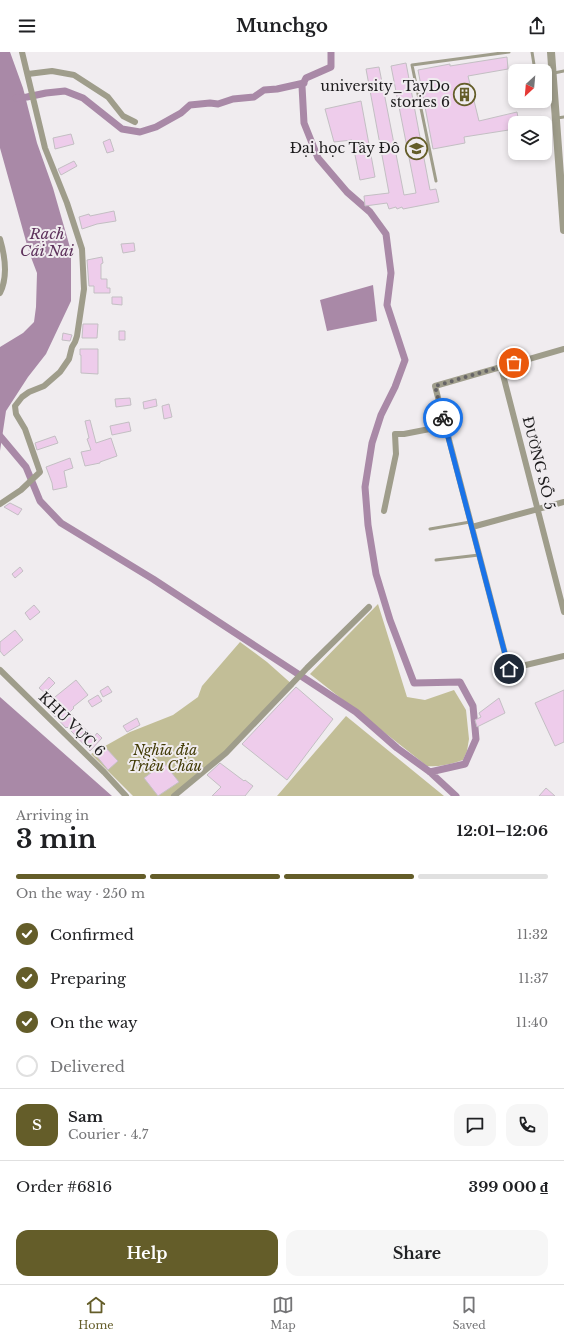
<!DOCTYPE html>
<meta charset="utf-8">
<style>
body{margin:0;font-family:"Libre Baskerville",serif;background:#f6f6f6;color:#202124;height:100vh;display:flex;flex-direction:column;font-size:15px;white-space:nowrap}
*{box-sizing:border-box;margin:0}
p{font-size:13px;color:#757577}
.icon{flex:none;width:22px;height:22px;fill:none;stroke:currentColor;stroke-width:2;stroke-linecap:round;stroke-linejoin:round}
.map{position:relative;height:744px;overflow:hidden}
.panel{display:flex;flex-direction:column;background:#fff;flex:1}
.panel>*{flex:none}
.needle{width:26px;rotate:206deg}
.tools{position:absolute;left:508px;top:12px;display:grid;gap:8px}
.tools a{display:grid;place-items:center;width:44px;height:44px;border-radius:8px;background:#fff;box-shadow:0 2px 6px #0003;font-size:20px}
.pin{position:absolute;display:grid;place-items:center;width:34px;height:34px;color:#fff;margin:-17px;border:2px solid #fff;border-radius:50%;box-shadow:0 1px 4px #0007}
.courier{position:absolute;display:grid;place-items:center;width:40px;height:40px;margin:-20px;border:3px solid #1a73e8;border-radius:50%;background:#fff;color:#222;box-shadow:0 1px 5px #0007}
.head em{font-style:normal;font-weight:700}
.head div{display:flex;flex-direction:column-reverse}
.head{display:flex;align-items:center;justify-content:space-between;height:68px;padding:0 16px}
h1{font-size:26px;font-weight:700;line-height:30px}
.bar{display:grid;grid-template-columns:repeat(4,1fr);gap:6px 4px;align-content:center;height:48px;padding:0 16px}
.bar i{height:5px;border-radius:3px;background:#e0e0e0}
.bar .on{background:#645d29}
.bar p{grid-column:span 4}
.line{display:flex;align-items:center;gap:10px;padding:0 16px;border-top:1px solid #e0e0e0}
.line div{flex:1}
.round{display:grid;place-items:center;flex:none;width:42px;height:42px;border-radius:12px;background:#f6f6f6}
ol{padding:0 16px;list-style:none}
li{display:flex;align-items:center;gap:12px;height:44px}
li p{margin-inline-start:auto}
li .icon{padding:4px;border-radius:50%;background:#645d29;color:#fff;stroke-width:4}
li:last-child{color:#757577}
li i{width:22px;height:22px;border:2px solid #e0e0e0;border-radius:50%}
.action{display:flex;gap:8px;margin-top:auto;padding:8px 16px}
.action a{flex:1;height:46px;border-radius:12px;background:#645d29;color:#fff;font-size:16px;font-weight:700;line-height:46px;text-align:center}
.action a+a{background:#f6f6f6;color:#202124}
header{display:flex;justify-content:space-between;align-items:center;height:52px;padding:0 16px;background:#fff;font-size:18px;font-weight:700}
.tabs{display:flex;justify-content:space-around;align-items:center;height:56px;border-top:1px solid #e0e0e0;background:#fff;font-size:11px;color:#757577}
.tabs a{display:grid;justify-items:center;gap:2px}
.tabs .on{color:#645d29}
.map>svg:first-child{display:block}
</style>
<header><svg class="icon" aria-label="menu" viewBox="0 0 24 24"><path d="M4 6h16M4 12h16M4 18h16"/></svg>Munchgo<svg class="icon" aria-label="share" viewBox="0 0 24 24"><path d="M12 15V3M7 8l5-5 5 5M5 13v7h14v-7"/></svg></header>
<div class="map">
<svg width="564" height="744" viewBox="0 0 564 744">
<rect width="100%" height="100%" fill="#f0ecef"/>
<path fill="#c2be97" d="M378,552L407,645L425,648L454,638L466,658L469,687L467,699L463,708C451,712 440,715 427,714L310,622Z
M240,590L267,610L294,634L177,744H133L91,702L130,680L173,663L198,645L202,634Z
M346,664L444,744H277Z"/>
<path fill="#a989a7" d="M0,0H10L23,36L37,91L53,136L71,199V249L46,302L28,325L6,359L0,399V295L23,281L34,270L36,255L37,221L29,200L0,96Z
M373,233L377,269L327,279L320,248Z
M0,645L112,744H0Z"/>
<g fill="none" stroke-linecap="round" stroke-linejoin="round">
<path stroke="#a989a7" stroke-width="7" d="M331,0V15L306,26L302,34L304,71L318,106L347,140L370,160L386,182L391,221L387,253L405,308L395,335L381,363L372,391L365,435L368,473L376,522L390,568L414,631L460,630L473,654L476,687L465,712L430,720
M16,46L27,45L46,41L65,39L83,46L122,77L140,80L156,75L181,61L190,53L210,51L218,52L233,47L254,45L264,38L277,37L304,31
M0,384L26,415L40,449L61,471L153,527L356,660L397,696L430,720L456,744"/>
</g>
<path fill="#eecceb" stroke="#c3bfc3" d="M507,5L508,17L468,24L479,69L517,60L519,71H515V77L464,85L465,91L433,97L418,18L450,12V14Z
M406,11L430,138L436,137L439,150L403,157L402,155L397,157L396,155L389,157L387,151L365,154L364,144L389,141L366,17L379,15L404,143L416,141L391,14Z
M361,49L375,125L360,128L352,88L334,90L325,57Z
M71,82L74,92L55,97L53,86Z
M110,87L114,99L107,101L103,90Z
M74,109L77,114L61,123L58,117Z
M114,159L116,169L97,172L82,177L79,165L89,162L90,164Z
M134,191L135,199L123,201L121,192Z
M102,205L103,211L101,212V227H107V236H110V241H94V234H89L87,208Z
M112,245H122V253L112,252Z
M83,272H98L97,286H82Z
M119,279H125V288H119Z
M63,281L72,283L70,289L62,288Z
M80,297H98V322L81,321V303H80Z
M130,346L131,353L116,355L115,347Z
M156,347L157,354L144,357L143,350Z
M169,352L172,365L164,367L162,354Z
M90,368L96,391L111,386L117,404L100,410V411L85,414L81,400L91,398L87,387L89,386L85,369Z
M129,370L131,379L112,383L110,374Z
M55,384L58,391L37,398L35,391Z
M70,406L73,416L64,419L67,435L53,438L52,431L46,415Z
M10,451L22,457L18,463L4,455Z
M20,515L23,519L15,526L12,522Z
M34,553L40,560L30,568L25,561Z
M15,578L23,588L4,604L0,599V590Z
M49,625L55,631L45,641L39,636Z
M76,628L88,643L73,655L74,656L70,660L82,674L94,685L97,681L102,686L90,699L72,680L67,675L66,676L55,664V665L50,660L59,650L55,645Z
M108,634L112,640L103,645L100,639Z
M296,635L333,667L287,728L242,692Z
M564,638V690L555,694L535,651Z
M98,643L102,649L92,655L88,649Z
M499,646L505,661L477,675L475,668L481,665L479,661Z
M137,666L140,673L127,680L123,674Z
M106,696L118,709L108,718L95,702Z
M164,711L179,730L158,744L144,726Z
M220,711L244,729L245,728L253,734L245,744H212L221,735L207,723Z
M546,736L555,744H539Z"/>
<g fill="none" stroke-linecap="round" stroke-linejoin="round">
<path stroke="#9f9d8b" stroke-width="3" d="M532,0L535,19
M554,21L564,19
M545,27H552
M557,66L564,65
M436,129L412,13L509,0
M430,477L470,470
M436,508L479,503"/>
<path stroke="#9f9d8b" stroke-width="6" d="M28,22L52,19L74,23L108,45L123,64L135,70
M0,187C5,204 8,225 0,241
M564,297L435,334L509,617L564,604
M501,315L564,560
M0,452L21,438L40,420L25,377L16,362L15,354L22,345L29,340L44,334L60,320L69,307L72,295L75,290L77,284L84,237L82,197L67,151L45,96L22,0
M384,459L396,402L395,382H404L445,374
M472,475L564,450
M0,618L104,720L126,744
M174,744L226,701L307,616L369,555"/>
<path stroke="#9f9d8b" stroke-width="8" d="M551,0L564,178"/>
</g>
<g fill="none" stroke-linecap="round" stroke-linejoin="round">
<path stroke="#666466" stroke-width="4" stroke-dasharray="0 7.2" d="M443,366L435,334L514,311"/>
<path stroke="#1a73e8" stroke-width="5" d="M443,366L509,617"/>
</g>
<defs>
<symbol id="building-ring" viewBox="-11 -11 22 22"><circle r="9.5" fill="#f0ecef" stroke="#645d29" stroke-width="1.5"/><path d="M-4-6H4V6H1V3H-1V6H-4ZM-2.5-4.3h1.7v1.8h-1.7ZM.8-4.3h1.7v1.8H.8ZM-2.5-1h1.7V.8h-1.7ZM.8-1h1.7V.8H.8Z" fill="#645d29"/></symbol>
<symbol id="university-ring" viewBox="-11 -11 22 22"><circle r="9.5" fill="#f0ecef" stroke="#645d29" stroke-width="1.5"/><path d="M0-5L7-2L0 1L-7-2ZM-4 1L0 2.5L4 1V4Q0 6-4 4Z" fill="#645d29"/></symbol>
</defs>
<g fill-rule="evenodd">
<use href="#building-ring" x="452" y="30" width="25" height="25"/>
<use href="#university-ring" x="404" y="84" width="25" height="25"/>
</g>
<g text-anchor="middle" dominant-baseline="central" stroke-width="4" stroke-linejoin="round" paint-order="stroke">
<g font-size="14" fill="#1c1b1c" stroke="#f0ecef" text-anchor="end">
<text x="450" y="34">university_TayDo<tspan x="450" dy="16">stories 6</tspan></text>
<text x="400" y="96">Đại học Tây Đô</text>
</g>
<g font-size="14" fill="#1c1b1c" stroke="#f0ecef">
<text transform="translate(539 411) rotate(76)">ĐƯỜNG SỐ 5</text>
<text transform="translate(72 672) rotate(44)">KHU VỰC 6</text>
</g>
<g font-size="14" font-style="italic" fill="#433c07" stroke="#f0ecef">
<text x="165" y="698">Nghĩa địa<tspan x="165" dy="16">Triều Châu</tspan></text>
</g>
<g font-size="15" font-style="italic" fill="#5e325c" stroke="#f0ecef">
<text x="47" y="181">Rạch<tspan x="47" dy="17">Cái Nai</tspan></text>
</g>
</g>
</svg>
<div class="tools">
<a><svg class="needle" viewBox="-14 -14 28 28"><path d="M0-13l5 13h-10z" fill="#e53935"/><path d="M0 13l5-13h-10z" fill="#757577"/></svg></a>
<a><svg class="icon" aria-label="layers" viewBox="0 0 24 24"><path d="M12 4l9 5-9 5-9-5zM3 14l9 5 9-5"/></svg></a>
</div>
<div class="pin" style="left:514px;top:311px;background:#ea580c"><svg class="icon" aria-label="bag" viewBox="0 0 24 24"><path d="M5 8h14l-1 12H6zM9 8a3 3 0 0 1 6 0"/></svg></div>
<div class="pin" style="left:509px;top:617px;background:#1f2937"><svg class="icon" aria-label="home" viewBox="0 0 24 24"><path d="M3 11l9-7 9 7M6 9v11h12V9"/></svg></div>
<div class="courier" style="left:443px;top:366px"><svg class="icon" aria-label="bike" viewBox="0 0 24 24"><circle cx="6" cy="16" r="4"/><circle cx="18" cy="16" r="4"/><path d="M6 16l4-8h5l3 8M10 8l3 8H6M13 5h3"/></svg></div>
</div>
<section class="panel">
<div class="head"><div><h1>3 min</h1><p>Arriving in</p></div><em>12:01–12:06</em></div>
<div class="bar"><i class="on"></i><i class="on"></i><i class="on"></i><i></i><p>On the way · 250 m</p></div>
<ol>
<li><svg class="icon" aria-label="check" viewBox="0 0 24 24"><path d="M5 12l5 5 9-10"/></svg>Confirmed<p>11:32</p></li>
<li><svg class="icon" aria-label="check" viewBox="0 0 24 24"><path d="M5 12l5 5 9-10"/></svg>Preparing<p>11:37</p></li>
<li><svg class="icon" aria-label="check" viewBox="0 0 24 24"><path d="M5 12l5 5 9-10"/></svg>On the way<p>11:40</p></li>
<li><i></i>Delivered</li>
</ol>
<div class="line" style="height:72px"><b class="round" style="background:#645d29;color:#fff">S</b><div><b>Sam</b><p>Courier · 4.7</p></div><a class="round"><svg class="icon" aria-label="chat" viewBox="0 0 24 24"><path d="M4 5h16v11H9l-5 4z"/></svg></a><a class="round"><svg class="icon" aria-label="phone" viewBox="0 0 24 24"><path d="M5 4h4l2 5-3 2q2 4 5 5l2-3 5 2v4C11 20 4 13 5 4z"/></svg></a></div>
<div class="line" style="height:52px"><div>Order #6816</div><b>399 000 ₫</b></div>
<div class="action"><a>Help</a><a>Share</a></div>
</section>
<nav class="tabs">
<a class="on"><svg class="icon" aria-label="home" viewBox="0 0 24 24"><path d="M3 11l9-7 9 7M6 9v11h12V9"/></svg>Home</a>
<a><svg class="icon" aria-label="map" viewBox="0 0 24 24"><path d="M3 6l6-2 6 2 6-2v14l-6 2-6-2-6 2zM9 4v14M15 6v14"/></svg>Map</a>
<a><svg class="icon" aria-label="saved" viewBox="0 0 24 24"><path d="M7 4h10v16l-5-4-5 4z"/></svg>Saved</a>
</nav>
